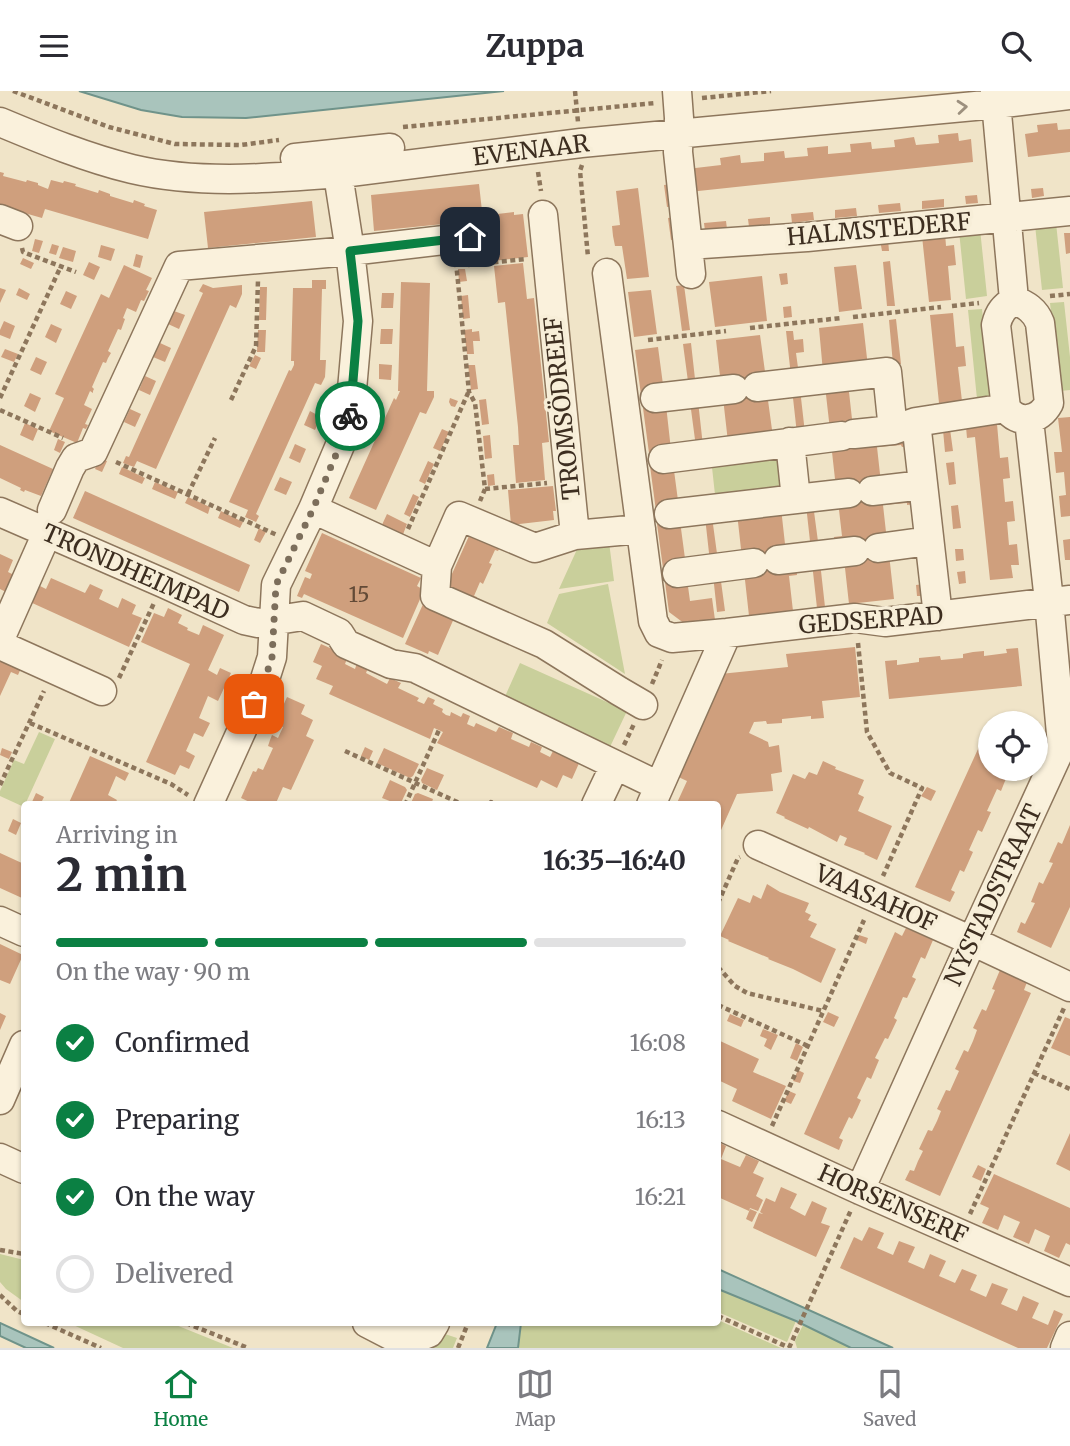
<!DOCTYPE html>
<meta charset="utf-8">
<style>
body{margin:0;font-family:Merriweather,serif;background:#f2f2f3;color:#2b2b33;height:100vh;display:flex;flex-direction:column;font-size:26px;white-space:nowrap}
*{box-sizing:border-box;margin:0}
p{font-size:23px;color:#7c7c81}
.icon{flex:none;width:38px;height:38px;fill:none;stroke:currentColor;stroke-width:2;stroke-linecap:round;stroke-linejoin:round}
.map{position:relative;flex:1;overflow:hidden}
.sheet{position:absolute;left:21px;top:710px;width:700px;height:525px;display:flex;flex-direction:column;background:#fff;border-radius:7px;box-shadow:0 2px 5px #0004}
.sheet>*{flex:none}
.buttons{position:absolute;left:978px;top:620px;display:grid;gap:14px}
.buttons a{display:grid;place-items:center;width:70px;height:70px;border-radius:50%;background:#fff;box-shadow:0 2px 5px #0004;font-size:35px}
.pin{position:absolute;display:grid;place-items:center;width:60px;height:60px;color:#fff;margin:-30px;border-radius:14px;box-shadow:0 4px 10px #0006}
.courier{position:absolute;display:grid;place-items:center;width:70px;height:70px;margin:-35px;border:5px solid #0b8043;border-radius:50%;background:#fff;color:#222;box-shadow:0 2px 9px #0007}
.summary em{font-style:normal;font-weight:700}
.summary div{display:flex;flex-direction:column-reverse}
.summary{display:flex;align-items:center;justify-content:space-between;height:119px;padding:0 35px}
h1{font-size:46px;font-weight:700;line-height:52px}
.bar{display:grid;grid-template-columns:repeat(4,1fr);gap:10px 7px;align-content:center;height:84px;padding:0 35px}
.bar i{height:9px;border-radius:5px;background:#e1e1e2}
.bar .active{background:#0b8043}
.bar p{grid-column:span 4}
ol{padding:0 35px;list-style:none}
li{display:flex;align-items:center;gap:21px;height:77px}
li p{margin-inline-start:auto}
li .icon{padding:7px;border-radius:50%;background:#0b8043;color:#fff;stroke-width:4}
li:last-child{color:#7c7c81}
li i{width:38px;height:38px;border:4px solid #e1e1e2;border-radius:50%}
header{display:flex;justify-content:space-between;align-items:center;height:91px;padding:0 35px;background:#fff;font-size:32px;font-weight:700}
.tab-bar{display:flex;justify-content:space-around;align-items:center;height:98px;border-top:2px solid #e1e1e2;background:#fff;font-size:19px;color:#7c7c81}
.tab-bar a{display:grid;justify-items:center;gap:4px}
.tab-bar .active{color:#0b8043}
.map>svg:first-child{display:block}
</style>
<header><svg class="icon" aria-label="menu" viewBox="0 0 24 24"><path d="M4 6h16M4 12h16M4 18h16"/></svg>Zuppa<svg class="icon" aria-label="search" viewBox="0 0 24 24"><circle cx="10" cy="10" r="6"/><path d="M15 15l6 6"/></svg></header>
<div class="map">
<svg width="1070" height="1257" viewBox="0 0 1070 1257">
<rect width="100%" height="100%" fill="#f0e4c8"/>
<path fill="#c9cf9b" d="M1056,132L1063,197L1042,199L1035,134Z
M980,138L987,205L966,208L959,140Z
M1064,211L1070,266V299L1060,300L1050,212Z
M982,218L991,306L977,308L968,219Z
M785,358L791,405L716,413L711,367Z
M609,451L614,490L559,498L579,454Z
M608,493L625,583L547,532L559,503Z
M520,572L627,620L609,658L503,610Z
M39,641L55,648L24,716L0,705V700L14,669L24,673Z
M0,1163L24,1169V1211L6,1198L0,1191Z
M718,1198L796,1230L787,1251L718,1221Z
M718,1229L781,1257H518L521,1232H718Z
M69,1232H171L233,1257H123Z
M803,1234L851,1257H797L795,1250Z
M439,1241L457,1247L453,1257H422Z"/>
<path fill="#a9c4bc" stroke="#6f938a" stroke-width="2" d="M79,0H504L246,27L182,26L141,19Z
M718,1178L893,1257H851L796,1230L718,1198Z
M0,1232L54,1257H26L0,1245Z
M497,1232H521L518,1257H487Z"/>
<path fill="#cf9f7d" d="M1057,32L1058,39L1070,38V61L1028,66L1025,43L1038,41L1037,34Z
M958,42L959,50L971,48L973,71L689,101L687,78L721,74L720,67L740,64L741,72L764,70V62L784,60L785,67L808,65L807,57L828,55V63L851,61L850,53L861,52L871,51L872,58L895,56L894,49L914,46L916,54L939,52L938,44Z
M0,81L4,82L3,85L26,91L27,89L38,92V94L48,98L51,89L63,92L64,90L76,93L75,95L98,102L99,99L110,103V105L133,112L134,109L145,113L144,115L157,119L148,148L45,118L42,127L0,115Z
M479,93L483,129L374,140L371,104Z
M672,93L674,115L667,116L664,94Z
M638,97L649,186L627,188L622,155H615L613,145L612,135L620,134L616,100Z
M1043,97L1044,105L1032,107L1031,98Z
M977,104L978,112L966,113L965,105Z
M944,108V116L922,118V110Z
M312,110L316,146L208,157L204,121Z
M900,112L901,120L879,122L878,114Z
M856,117L857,125L835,127V119Z
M514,121V124L523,123L528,166L493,170L489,124Z
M813,121L814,129L792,132L791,123Z
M676,126L678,148L671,149L668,127Z
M770,126V134L749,136L748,128Z
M726,130L727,138L705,140L704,132Z
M945,142L946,155L954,154L956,174L948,175L951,209L929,211L922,145Z
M1064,142H1070V162L1066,163Z
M35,148L43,150L39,162L32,160Z
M888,148L889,160H882L880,149Z
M52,153L59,155L56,164L49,162Z
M101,154L115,158L111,170L98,166Z
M63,156L76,160L73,171L59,167Z
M136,163L143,165L140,177L133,175Z
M23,167L34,172L31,178L20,173Z
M890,170L895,215H887L883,171Z
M89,171L100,176L94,189L83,184Z
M523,172L527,208L534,207L549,351L542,352L545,389L516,392L513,354H519L518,336L505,211L498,212L494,175Z
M124,174L152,187L146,199L149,200L144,210L141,209L136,221L127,217L123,227L125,228L121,239L118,238L108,260L111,262L108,267L106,272L103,271L92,296L94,298L93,300V302L90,300L84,314L92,318L85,333L88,334L86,338L83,337L77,352L49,340L64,307L55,303L101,203L109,207Z
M856,174L862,218L839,221L834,176Z
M458,178H465L467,190L459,191Z
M787,182L788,193L781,194L779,183Z
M762,185L767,230L715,236L709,191Z
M312,189H326V198H322L320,269H326L325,286L321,294L315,292L256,423L259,425L256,431L245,426L248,419L229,411L289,279L291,280L294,274V270H291L293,197H312Z
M401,191L430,192L427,300H434V306L426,323L420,321L376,419L349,407L394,307L396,309L400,300H398Z
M203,193L213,197L242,194V203L236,217L230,214L156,378L137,370L134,376L123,372L126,365L129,366L203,202L199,200Z
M684,194L690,239L682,240L676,195Z
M260,196H267L266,229H259Z
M0,197L6,199L0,212Z
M19,197L30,203L27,209L16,204Z
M651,199L657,243L634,246L628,201Z
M66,200L77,205L71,218L60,213Z
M382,202H394L393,217H381Z
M468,204L470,227L463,228L461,205Z
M791,215L792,226L784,227L783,216Z
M174,220L185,224L179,238L168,233Z
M953,222L956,256L964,255L966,275L958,276L962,310L939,312L930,224Z
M896,228L901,273H893L889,229Z
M4,230L15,235L10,248L0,244V239Z
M863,232L868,276L823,281L819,237Z
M51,233L62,238L56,252L45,246Z
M381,238H393L392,253H380Z
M472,238V241L479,240L480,250H473L474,263H467L464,239Z
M258,239H266L265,261H257Z
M786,240H793L794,249L803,248L804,261L796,262L799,284L791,285Z
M760,244L766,288L721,294L716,249Z
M160,252L171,257L165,271L153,266Z
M691,252L696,297L689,298L683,253Z
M658,256L664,301L641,304L635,259Z
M5,258L18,263L14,271L1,266Z
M255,264L261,267L256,278L249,275Z
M36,266L47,271L41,284L30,279Z
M379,273L392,274L391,289L379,288Z
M468,274H475L478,298L471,299Z
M145,285L156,290L150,304L139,299Z
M848,292L853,337L830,339L825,295Z
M792,298H800L805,342L797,343Z
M30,302L41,307L35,321L24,315Z
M767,302L773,346L728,351L723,307Z
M450,307L458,310L455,316L451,315L449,311Z
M486,308L489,333L482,334L479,309Z
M698,310L703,355L696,356L690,311Z
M666,314L671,359L649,362L643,317Z
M130,318L141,323L135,336L124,331Z
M310,320L321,326L315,339L304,334Z
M1070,326V425L1061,426L1059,405L1066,404L1065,393L1064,381L1056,382L1054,361H1062L1058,327Z
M25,332L38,338L33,350L20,344Z
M997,333L1000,367L1008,366L1010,387L1003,388L1005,411L1013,410L1015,430L1007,431L1009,454L1017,453L1019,474H1011L1013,487L990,489L975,346L967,347L966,336Z
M442,338L449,341L440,360L433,357Z
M950,338L953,360L945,361L943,339Z
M490,344L492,367L485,368L483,345Z
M908,344L910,355L902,356L901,354L877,356L881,392L836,397L831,352Z
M58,348L65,351L60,362L54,359Z
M295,353L306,358L300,372L289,367Z
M0,354L53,378L41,405L25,399L24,401L20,399L21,397L0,387Z
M100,367L107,370L102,381L95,378Z
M428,370L434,373L425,393L419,390Z
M954,371L956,393L949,394L946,372Z
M673,372L679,417L656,420L650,375Z
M122,376L145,387L142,393L119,383Z
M494,383L495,394L488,395L487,384Z
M280,386L292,391L286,404L274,399Z
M155,391L178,401L175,408L152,398Z
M553,395L556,420H553L554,429L511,434L508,399Z
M85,400L250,474L239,501L73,427Z
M914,402L915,413L907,414V412L883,414L887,450L835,456L834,446L842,445L838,410Z
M413,403L419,406L410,426L404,423Z
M188,406L210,416L208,423L185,412Z
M813,413L819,458L811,459L806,414Z
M958,414L961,437L953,438L951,415Z
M781,417L786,462L742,467L737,422Z
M221,420L243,431L240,437L218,427Z
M387,423L407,433L402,446L381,436Z
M705,426H712L718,470L710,471Z
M680,430L686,475L663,477L657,433Z
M473,436L503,450L498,460L495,459L489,472L492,473L483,493L480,491L474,505L477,506L473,516L443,503Z
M259,437L266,441L260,452L254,449Z
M322,442L421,487L417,495L424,499L403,547L304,503L302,507L297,505L305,486L310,488L312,483L305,480Z
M1070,448V469H1065L1063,449Z
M955,458H963L964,469L956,470Z
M0,463L13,469L8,481L16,485L8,502L0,498Z
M889,463L894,508L849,513L844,468Z
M820,471L825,516L817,517L812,472Z
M796,474L797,484L789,485L793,520L749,525L744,480Z
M965,480L966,492L959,493L957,481Z
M720,483L725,520L717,521L713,484Z
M51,487L85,502L90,493L103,499L99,508L118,517L122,507L136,514L132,523L142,527L129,556L30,511L38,494L46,498Z
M687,488L690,510L712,507L715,529L685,533L669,521L665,491Z
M924,493L925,505H917L916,494Z
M424,511L455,525L438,564L429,560L428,563L405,553Z
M168,517L182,524L178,532L188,537L187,539L199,544L203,534L224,544L208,579L217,584L220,577L231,582L218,610L208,605L199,627L210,632L203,646L194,642L186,660L195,665L189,678L180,674L175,684L146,671L190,573L141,551L154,522L164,526Z
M321,553L348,565L345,573L355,578L357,572L368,577L366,582L387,593L390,587L401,592L398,597L419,607L417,610L424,613L428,606L435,609L433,613L443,618L442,621L446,624L450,625L451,621L461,626L463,622L470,625L467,633L474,636L476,632L496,641L499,636L513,642L511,648L529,656L531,651L542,656L540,661L550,666L554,658L580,670L572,688L563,684L557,697L541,689L537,697L437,652L443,641L434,637L430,648L329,603L333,595L316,588L322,575L313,571Z
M855,556L860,606L822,610L824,627L811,628V625L782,628V632L767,633L766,630L754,631L749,642L768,651L769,656L779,654L782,681L771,683L773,700L737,703L718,746V714H676L687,690L674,684L720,583L788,576L786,563Z
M1018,557L1022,595L889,608L885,570L897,569V574L919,571V567L940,565L941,569L963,567V563L973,561L984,560V565L1007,562L1006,558Z
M0,565L22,575L18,584L11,581L0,605Z
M287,606L305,614L301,623L313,629L306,645L314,649L291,699L283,696L276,712L274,711L273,714H256L241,707L253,680L256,681L258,677L263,679L273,657L268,655L270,649L272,644L278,647L283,636L275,633Z
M989,634H990V677H1006L1005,679L1009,680L1001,700L997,698L987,720L991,721L982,741L978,739L969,759L973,761L964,781L960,779L951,799L955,801L950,811L915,796Z
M365,656L373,660L369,669L361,665Z
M2,657L12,661L9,668L0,664Z
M384,657L419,673L413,685L410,687L377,672Z
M90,665L129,682L125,690L116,685L108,704L117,709L114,714H68Z
M823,670L836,676L835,678L864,689L858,703L864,706L858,720L892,735L877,769L864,763L865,762L844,754L847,747L840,744L837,751L809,736L808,738L784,727L785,726L776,722L793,683L805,688L809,681L817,684Z
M427,677L444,684L437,699L422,692L421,689Z
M390,689L405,696L407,699L400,714L382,707Z
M927,696L936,700L931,710L921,705Z
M36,702L44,706L40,714L32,711Z
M418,702L433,708L431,714H410L415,703Z
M13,728L21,732L16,744L8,740Z
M1070,734V816L1051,857L1017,841L1021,831L1025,833L1035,812L1031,811L1039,791L1043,793L1053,772L1049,771L1058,751L1062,753Z
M0,762L24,773V805L22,807L0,797Z
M767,793L780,801L809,812L805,821L811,824L808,829L817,833L810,846L836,858L821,892L793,878L768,868L769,867L728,850L729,849L720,845L738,807L750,812L753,804L761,808Z
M906,837L933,849L925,868L921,866L912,886L916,888L907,907L903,906L894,927L897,929L888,948L885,947L875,967L879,969L871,988L867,986L857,1007L861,1009L857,1018L852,1028L849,1026L839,1047L843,1049L839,1059L804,1043L895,841L902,845Z
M859,844L868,847L866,853L857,849Z
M0,853L23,864L10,893L0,889Z
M1000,879L1027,891L1024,899L1031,902L940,1105L905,1089L910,1079L914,1080L918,1070L923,1060L919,1058L928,1039L932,1040L937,1030L941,1020L937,1018L946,999L950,1000L959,980L955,978L964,959L968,961L973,950L977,939L973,937L982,918L986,920L995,899L992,898Z
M828,921L839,926L834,936L823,931Z
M0,922L6,925L0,939Z
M730,923L744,929L741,936L727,930Z
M1065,926L1070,928V965L1051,957Z
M763,938L778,944L771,959L764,955L767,948L760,945Z
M718,949L759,968L753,981L786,995L771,1028L732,1010L737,998L718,989Z
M796,952L803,956L797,970L790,967Z
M798,979L804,982L800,992L793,990Z
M789,1000L796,1003L791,1013L784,1010Z
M1070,1042V1080L1056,1073Z
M718,1051L726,1055L721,1068L740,1076L746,1064L759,1070L753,1082L764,1087L756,1105L763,1109L758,1120L750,1117L749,1120L718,1106Z
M978,1074L986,1078L981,1090L972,1086Z
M994,1083L1070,1117V1154L1066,1152L1059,1167L1044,1160L1050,1145L1035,1138L1029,1153L1013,1146L1020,1131L1004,1124L998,1139L982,1132L989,1117L980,1113Z
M781,1096L797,1103L790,1117L805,1125L812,1110L827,1117L821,1132L830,1135L816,1166L753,1137L759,1122L763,1123L760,1121L766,1107L775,1111Z
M750,1118L757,1121L752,1131L746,1128Z
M869,1136L884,1142L877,1157L893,1164L899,1150L915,1156L908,1171L924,1178L930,1163L946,1170L939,1185L955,1192L962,1178L977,1184L970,1199L986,1206L992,1192L1008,1198L1001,1213L1017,1220L1023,1205L1039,1212L1032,1227L1048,1234L1054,1219L1063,1223L1047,1257H1018L840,1177L854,1146L862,1150Z"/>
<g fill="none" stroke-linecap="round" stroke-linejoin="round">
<defs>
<path id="minor" d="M677,0L679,27L678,61L691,183
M995,0L1014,209
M0,31C43,49 87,67 132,78C200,94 273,87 342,82L581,52L996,13L1070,4
M295,67L390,57
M543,124L575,444L641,438
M0,128L18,135
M688,154L807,146L1070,120
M607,182L653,530L659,542L672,547L727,542L855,527L885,531L1070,509
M1014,209C1026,214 1035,219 1040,232L1049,312C1039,331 1018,334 1006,317L996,234C999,221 1004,216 1014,209Z
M757,296L887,281L893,339L916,331
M655,307L734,298
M854,343L893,339
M790,351L796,408L849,402
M663,368L842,345
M872,400L923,394
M313,418L437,475L459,425L535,457L575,444
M52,419L70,377L76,367L93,361L179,175L350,160L470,146
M0,421L163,492L244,529L258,532L303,525L339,542L346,553L391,573L415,577L659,695
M669,423L796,408
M878,457L929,450
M778,469L855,460
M437,475L435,505L544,553L619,600L643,614
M677,482L754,472
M938,525L916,331L1006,317
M0,548L47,442
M0,554L102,600
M208,714L265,588L272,566L276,494L313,418L349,333L358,230L350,160L340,96L342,82L340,65
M596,714L615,674
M651,714L727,542
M758,754L972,850L1070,896
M0,830L24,841
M0,1009L24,954
M718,1034L860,1099L1070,1191
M0,1067L24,1078
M860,1099L972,850L1062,654L1049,510L1029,329
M367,1232L394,1246L408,1250L429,1242L435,1232
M1065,1257L1070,1245"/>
</defs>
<use href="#minor" stroke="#8d765c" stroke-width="31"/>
<path stroke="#8d765c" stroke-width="4.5" stroke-dasharray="5 3.5" stroke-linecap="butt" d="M13,0L109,36L175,53L241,54L279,49
M575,0L578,31
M702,7L771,0
M403,36L655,12
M582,74L580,80L588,166
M538,81L541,100
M22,157L23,161L76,181
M456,171L469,301L475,312L485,398L480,410
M468,174L526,168
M1050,205L1070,203
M952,215L979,212
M853,226L941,216
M750,237L841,227
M648,249L726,240
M0,307L61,175
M231,309L256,255L258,189
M0,319L63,347
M116,371L277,444
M485,398L547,392
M188,403L215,347
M408,438L468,302
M858,552L867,641L890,682L922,697L883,785
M119,587L154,512
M652,593L662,569
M30,632L171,693L188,704
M624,654L634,633
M345,660L464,714
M0,694L44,600
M405,714L439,639
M489,714L491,711L498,714
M718,812L738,767L740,766
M718,876L735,895L747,902L823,920
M718,914L808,955
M1034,982L1070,998
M772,1035L864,829
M970,1123L1064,917
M0,1159L24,1163
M0,1204L17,1220L24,1223
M718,1225L790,1257
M45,1232L101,1257
M186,1232L248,1257
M458,1257L468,1232
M789,1257L851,1119"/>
<use href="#minor" stroke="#faf1dc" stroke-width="28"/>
</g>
<defs><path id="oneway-chevron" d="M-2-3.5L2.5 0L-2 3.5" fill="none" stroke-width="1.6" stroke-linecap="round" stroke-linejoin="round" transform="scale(1.75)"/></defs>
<use stroke="#9c907e" href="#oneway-chevron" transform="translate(962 16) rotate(-5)"/>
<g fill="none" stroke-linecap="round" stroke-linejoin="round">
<path stroke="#7c6e5b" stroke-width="7" stroke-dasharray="0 12.6" d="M254,613L265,588L272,566L276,494L313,418L349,333L350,325"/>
<path stroke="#0b8043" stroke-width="9" d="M350,325L358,230L350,160L470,146"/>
</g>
<g text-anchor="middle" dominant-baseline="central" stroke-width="7" stroke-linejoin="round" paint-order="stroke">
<g font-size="21" fill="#624a37">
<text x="359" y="503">15</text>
</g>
<g font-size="24" fill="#3d2e20" stroke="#f7eed8">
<text transform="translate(531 59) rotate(-7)">EVENAAR</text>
<text transform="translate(879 138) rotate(-5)">HALMSTEDERF</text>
<text transform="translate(562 317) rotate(-96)">TROMSÖDREEF</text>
<text transform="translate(136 481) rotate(24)">TRONDHEIMPAD</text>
<text transform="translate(871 529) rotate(-4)">GEDSERPAD</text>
<text transform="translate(993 804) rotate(-65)">NYSTADSTRAAT</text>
<text transform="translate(876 807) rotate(24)">VAASAHOF</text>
<text transform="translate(893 1113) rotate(24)">HORSENSERF</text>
</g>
</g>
</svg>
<div class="buttons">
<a><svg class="icon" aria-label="locate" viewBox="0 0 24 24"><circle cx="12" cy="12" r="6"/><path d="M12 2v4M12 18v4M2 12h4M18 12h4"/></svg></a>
</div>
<div class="pin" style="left:254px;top:613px;background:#ea580c"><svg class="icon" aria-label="bag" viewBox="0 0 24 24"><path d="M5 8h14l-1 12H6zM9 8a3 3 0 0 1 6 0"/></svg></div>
<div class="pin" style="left:470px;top:146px;background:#1f2937"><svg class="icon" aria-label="home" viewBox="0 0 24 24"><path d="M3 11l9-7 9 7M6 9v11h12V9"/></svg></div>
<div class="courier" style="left:350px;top:325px"><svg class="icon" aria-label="bike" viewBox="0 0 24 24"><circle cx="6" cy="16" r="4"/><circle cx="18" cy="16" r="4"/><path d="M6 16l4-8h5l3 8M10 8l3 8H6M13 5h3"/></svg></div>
<section class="sheet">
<div class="summary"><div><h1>2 min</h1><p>Arriving in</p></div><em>16:35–16:40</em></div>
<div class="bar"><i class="active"></i><i class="active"></i><i class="active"></i><i></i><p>On the way · 90 m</p></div>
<ol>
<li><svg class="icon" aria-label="check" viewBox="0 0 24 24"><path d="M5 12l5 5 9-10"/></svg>Confirmed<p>16:08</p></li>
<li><svg class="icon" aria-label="check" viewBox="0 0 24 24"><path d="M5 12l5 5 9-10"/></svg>Preparing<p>16:13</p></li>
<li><svg class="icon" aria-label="check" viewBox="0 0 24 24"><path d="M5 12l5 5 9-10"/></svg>On the way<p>16:21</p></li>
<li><i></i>Delivered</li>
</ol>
</section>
</div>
<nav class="tab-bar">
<a class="active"><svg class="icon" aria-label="home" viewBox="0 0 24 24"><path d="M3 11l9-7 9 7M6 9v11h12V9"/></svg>Home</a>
<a><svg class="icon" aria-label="map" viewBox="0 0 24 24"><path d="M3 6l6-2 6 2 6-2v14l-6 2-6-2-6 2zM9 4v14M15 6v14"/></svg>Map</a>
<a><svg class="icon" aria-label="saved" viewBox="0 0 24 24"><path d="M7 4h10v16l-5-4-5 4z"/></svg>Saved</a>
</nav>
